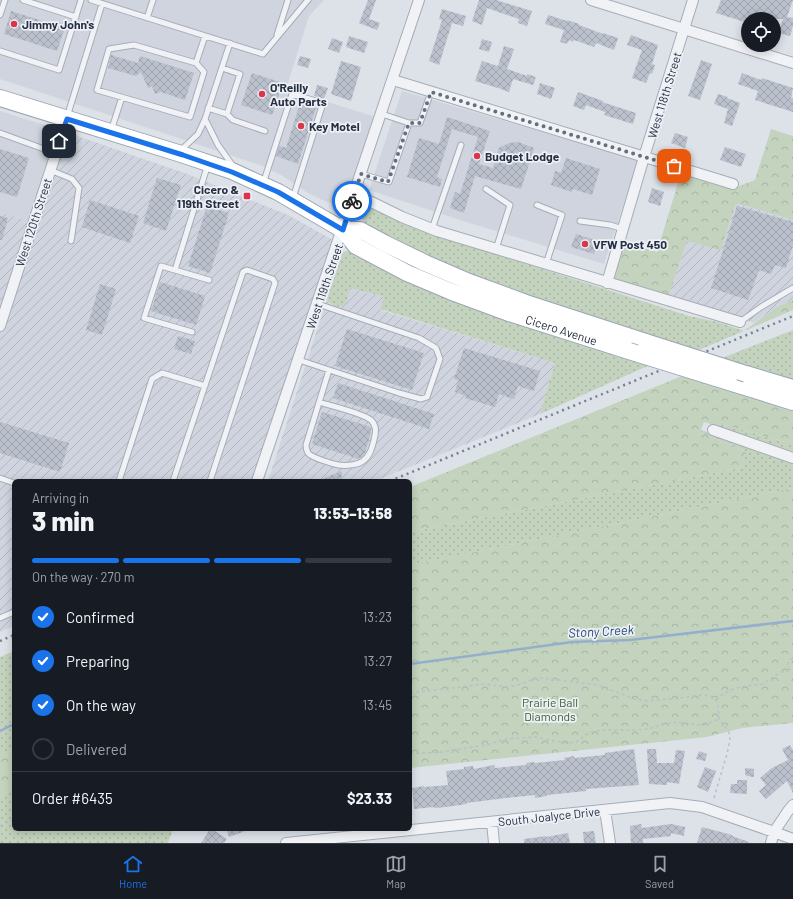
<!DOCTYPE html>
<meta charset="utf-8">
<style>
body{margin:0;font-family:Barlow,sans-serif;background:#20242c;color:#f1f3f6;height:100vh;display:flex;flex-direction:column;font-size:15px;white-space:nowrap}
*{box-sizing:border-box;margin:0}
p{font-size:13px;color:#9ea1a6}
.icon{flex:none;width:22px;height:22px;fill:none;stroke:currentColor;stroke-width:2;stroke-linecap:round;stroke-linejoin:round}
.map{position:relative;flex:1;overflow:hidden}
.side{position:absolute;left:12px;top:479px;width:400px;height:352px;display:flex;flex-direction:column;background:#171b24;border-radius:6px;box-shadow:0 2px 10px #0003}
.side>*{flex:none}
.controls{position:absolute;left:741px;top:12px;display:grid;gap:8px}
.controls a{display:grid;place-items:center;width:40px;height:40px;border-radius:50%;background:#171b24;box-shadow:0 2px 10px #0003;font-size:20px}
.pin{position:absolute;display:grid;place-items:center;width:34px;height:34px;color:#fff;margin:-17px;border-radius:8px;box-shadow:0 2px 6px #0006}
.courier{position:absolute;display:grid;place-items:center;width:40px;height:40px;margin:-20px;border:3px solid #1a73e8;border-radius:50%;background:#fff;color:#222;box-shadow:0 1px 5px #0007}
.head em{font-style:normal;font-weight:800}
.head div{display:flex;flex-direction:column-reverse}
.head{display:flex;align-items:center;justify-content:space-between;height:68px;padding:0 20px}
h1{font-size:26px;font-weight:800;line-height:30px}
.bar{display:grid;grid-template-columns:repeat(4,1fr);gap:6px 4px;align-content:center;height:48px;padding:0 20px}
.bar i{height:5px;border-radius:3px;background:#363941}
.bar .on{background:#1a73e8}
.bar p{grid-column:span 4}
.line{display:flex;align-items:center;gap:10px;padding:0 20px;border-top:1px solid #363941}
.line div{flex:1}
ol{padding:0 20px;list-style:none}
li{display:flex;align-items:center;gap:12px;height:44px}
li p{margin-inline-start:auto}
li .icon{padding:4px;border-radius:50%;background:#1a73e8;color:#fff;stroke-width:4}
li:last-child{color:#9ea1a6}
li i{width:22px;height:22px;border:2px solid #363941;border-radius:50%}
.menu{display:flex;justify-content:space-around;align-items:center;height:56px;border-top:1px solid #363941;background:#171b24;font-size:11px;color:#9ea1a6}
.menu a{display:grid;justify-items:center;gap:2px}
.menu .on{color:#1a73e8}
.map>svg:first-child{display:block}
</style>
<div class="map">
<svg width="793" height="843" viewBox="0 0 793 843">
<defs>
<pattern id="industrial-furrows" width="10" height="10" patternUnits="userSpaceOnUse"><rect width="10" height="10" fill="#cfd4de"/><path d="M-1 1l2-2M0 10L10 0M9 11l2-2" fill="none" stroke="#b2b6c0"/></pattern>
<pattern id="grass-dots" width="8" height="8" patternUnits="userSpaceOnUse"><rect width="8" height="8" fill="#c3d3bd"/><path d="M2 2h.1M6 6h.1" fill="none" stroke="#a7b5a4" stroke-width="1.8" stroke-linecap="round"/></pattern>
<pattern id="forest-crowns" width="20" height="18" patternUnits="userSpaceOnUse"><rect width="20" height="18" fill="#c3d3bd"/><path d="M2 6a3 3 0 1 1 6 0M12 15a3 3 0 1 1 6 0" fill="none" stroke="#a7b5a4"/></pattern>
<pattern id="building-cross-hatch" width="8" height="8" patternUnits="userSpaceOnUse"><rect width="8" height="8" fill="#bac0cc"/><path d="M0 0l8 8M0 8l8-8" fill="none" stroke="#a0a5b0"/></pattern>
</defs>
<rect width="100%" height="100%" fill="#dde2e9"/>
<path fill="#cfd4de" d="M0,0H324L309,16L286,89L376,117L349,193L344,200L337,204L327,202L308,193L281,175L260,165L0,79Z
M402,91L638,160L604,264L463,221L369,190Z
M0,111L57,129L28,221L0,212Z"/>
<path fill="url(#industrial-furrows)" d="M57,129L187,174L288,215L333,240L255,481H14V626L0,632V212L28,221Z
M736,203L793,220V300L775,308L754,323L669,295L687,241L721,249Z
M351,288L384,297L380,310L555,363L540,414L375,481H268L327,299L331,305L338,307Z"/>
<path fill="url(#grass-dots)" d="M368,205L458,242L689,316L718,322L744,331L699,350C619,326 539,304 462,271C429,257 398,240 366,224L362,219L360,211L363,207Z
M350,250L439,295L521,325L650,365L540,414L555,363L380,309L384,297L351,288L345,305C336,308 333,307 327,299L343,252Z
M793,330V379L722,358Z
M704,422L729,426L788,443H793V452Z
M701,430L793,462V488L410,565V532L740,468L747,452L700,432Z
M14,651V751H0V657Z
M14,789V829H173L168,843H0V796Z"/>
<path fill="url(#forest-crowns)" d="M771,129L793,136V220L736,203L721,250L687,241L669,295L612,279L623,242L657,252L681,173L732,189L755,180Z
M793,300V310L744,331L775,308Z
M682,376L793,408V443H788L729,426L704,422L700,432L747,452L740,468L410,532V487Z
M793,488V723L742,728L707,737L410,768V565Z
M0,751H14V789L0,796Z"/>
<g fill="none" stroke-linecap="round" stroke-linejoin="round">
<path stroke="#94afcd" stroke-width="2.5" d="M410,664L572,642L630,640L793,621
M0,731L14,724"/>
</g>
<path fill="url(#building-cross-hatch)" d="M368,0H376L369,19L380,23L377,30L359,23Z
M479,0H496L532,11L527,26L518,23L519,19L487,8L482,25L472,21Z
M721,0H793L787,17L793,18V26L790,36L778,33L783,19H748V23L716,13Z
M442,9L466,16L463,26L452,23L439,65L429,61L442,20L439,19Z
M11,11L55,25L56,21L63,24L62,26L65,27L57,51L4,34Z
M548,15L567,21V20L579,24V25L603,34V33L618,38L614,50L596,43L594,47L574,40L573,42L569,40L567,44L560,42L564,30L545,24Z
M631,35L658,45L652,64L655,65L652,74L650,73L646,83L632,78L642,50L627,45Z
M349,36L368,42L364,53L346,47Z
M332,38L343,42L339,53L328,49Z
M482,39L492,42L489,52L479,49Z
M504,46L514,49L507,69L527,76V74L536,77L533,85L513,79L509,92L498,88L475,81L482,61L498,66Z
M111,55L138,63L140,56L194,73L185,100L161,92L155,94L152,86L148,88L141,72L136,76L108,68Z
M300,56L311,59L308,68L297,65Z
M701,60L712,64L700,100L688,96Z
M341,61L361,67L351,101L331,94Z
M252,73L283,83L272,115L241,105Z
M742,73L761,80L762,78L793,88L791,98H793V112L755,100L758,91L738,84Z
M540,83L555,88L551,99L537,94Z
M317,85L328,88L324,99L314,96Z
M578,92L603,101L602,102L636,113L633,124L604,115L605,112L586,105L584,110L573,106Z
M718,94L728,97L727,98L740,103L732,126L724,123L728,109L714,104Z
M300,103L316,108L298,164L276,156L279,146L286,148Z
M447,117L490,131L479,164L493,168L499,148L509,143L518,142L534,148L521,189L475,176L464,213L450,208L455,192L460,194L478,137L452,129L437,177L442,179L440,187L407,177L419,138L439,144Z
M675,133L688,137L685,148L671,143Z
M725,147L746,154L741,167L720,160Z
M0,149L29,158L17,197L0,192Z
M566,158L600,169L592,195L573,189L572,192L551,185L555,171L561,173Z
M157,178L181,185L166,231L143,223Z
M652,188L664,192L660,206L648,202Z
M90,200L139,216L130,243L82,227Z
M207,206L229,213L210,273L188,266Z
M737,206L793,222V245L786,268L775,265L771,274L759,270L748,300L711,288Z
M0,216L8,218L2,240H0Z
M576,234L598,241L594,254L571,247Z
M160,282L205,296L196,325L151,311Z
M100,284L116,289L102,335L86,330Z
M347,329L424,353L412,390L335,366Z
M178,336L195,341L191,354L174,349Z
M464,348L540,371L534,391L518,386L514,399L499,394L495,407L465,398L466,396L455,392L458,380L454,379Z
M338,383L434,414L429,429L333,398Z
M322,412L371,427V432L365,453L363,456L359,459L312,444Z
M0,422L69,443L60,472L0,453Z
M342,471L341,481H317Z
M790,745L793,750V793L787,781L766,799L759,791L766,785L760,778L772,768L788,760L782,749Z
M634,749L639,785L586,789V791L547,795V796L535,798V795L506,798L466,803L467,804L446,807L434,808V807L414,809L412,788L424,786V787L448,785L446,771L464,769V767L473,766L474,769L494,765L495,768L526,765V763L534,762L535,763L565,760L564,758L574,756V758L605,755V753Z
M647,749H656L657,763H674L676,750L685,751L679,784L667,782V785L649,784Z
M699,751L707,754L705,761L696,759Z
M705,767L716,771L708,792L697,787Z
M745,768L754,769V777L747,776L745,774Z
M737,780H747V794L730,793L731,784H737Z
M641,824L642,828L671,824L685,827L684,836L671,833V836L643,839V843H631L630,826Z
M702,827L732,835V836L749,842V843H697Z
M210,829H212L227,839L224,843H201Z
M226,829H248V830L229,837Z
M594,831L596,843H584L583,832Z
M568,833L570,843H524V839L546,836V837Z"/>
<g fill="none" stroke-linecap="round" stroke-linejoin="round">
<defs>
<path id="lane" d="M23,0L76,17
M91,0L263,54L308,0
M0,15L5,0
M147,18L153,0
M277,35L288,0
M0,51L59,70L81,0
M196,63L204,72L190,117L97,90L109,49L134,45L196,63L205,36
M222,68L240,74L227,114
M208,108L227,114L233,120L265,131
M67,117L102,4
M205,119L218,145L233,166
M409,123H420L431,92
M111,131L122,97
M0,133L55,153
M180,151L198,134L205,119L230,43
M50,170L72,179L79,188L71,241
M361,174L389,182L409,123L382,114
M263,184L292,94L323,103L293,198
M486,189L510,205L496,249
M537,205L562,215L546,264
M580,221L610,225L623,229
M432,229L461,145
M175,270L208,164
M740,322L761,307L793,288
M192,332L144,318L161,266L209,280
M299,360L399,393L421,399L427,397L440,359L436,348L419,338L318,304
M319,402C331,406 362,413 371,420C377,426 376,432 374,440C372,448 370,456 363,461C358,465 346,466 339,465C333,464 312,458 308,453C307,451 306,447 306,445L329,370
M0,478L14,483
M119,481L152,379L162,373L205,386
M173,481L243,272L247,270L273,279L275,283L210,481
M0,618L14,612"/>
<path id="street" d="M591,0L793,63
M393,80L733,184
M355,194L402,217L437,231L740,322
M607,283L644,157L693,0
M0,326L67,119
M713,430L793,458
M257,481L419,0
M605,810L610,843
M492,822L494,843
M286,843L670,803L702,807L774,832L788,811L793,805
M771,843L774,832L793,839"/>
<g id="primary">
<path id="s1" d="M0,98L178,153L232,171L278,192L343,230L356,246L407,273L452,292L509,313L629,351"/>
<path d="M343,230H360L386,244L425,263L469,282L526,303L646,342"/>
<path d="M746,374L793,388"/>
<path d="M729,382L793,402"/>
</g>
</defs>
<use href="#lane" stroke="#a6acb7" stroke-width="7"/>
<use href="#street" stroke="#a6acb7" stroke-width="12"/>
<use href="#primary" stroke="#9ba5b5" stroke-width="18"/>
<path stroke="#bbbfc7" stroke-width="1.5" stroke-dasharray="3 3" stroke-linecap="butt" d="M793,658L791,659L788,663L789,669L793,672
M410,693L485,684L507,687L518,685L534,679L542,678L598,685L635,699L648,701L679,698L704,695L711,696L716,700L718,705L719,719L727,729L729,733L730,740L727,754L713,801
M716,700C723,692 737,687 747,686C752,685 757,685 762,684C767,682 769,679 773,677C778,673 784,672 789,669
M410,754L441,752L486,745L507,739L535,737L554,741L567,743L576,742L590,732L602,730H636L649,729L664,724L678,722L698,725L707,724L719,719
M0,826L14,819
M148,843L153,829"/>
<use href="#lane" stroke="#f0f2f6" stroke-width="5"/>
<use href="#street" stroke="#f0f2f6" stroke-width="10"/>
<use href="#primary" stroke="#fff" stroke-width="16"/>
<path stroke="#758094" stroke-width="2.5" stroke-dasharray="2 4" stroke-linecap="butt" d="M390,481L793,316
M0,641L14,635"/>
<defs>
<path id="primary-bridge" d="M646,342L746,374
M629,351L729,382"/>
</defs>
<use href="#primary-bridge" stroke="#9ba5b5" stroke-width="18" stroke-linecap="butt"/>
<use href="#primary-bridge" stroke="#fff" stroke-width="16"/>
</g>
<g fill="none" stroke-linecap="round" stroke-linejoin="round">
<path stroke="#656e7c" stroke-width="4" stroke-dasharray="0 7.2" d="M352,201L361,174L388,182L409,123H420L431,92L674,166"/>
<path stroke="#1a73e8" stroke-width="5" d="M59,141L67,119L183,155L232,172L278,192L343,230L352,201"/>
</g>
<g fill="#db354c" stroke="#edf0f6" stroke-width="1.5">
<circle cx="14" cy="24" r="4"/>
<circle cx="262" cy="94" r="4"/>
<circle cx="301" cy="126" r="4"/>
<circle cx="477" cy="156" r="4"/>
<rect x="243" y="192" width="8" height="8" rx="2"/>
<circle cx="585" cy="244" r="4"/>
</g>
<g text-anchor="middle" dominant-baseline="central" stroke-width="3.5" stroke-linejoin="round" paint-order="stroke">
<g font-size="12" font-weight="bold" fill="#252f41" stroke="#edf0f6" text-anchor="start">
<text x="22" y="24">Jimmy John's</text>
<text x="270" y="87">O'Reilly<tspan x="270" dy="14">Auto Parts</tspan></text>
<text x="309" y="126">Key Motel</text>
<text x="485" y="156">Budget Lodge</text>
<text x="239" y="189" text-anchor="end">Cicero &amp;<tspan x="239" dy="14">119th Street</tspan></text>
<text x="593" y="244">VFW Post 450</text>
</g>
<g font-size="12" fill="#252f41" stroke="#edf0f6">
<text transform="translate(664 95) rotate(-73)">West 118th Street</text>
<text transform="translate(33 222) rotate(-72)">West 120th Street</text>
<text transform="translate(324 286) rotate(-71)">West 119th Street</text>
<text stroke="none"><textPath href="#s1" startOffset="612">Cicero Avenue</textPath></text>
<text transform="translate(549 816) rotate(-6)">South Joalyce Drive</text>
</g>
<g font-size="12" fill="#395e31" stroke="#edf0f6">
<text x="550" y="702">Prairie Ball<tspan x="550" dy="14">Diamonds</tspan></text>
</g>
<g font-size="13" font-style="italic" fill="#2b4d78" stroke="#edf0f6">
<text transform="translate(601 631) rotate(-3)">Stony Creek</text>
</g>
</g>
</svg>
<div class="controls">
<a><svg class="icon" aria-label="locate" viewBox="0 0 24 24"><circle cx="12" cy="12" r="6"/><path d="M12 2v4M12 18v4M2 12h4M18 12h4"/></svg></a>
</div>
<div class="pin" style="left:674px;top:166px;background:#ea580c"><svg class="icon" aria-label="bag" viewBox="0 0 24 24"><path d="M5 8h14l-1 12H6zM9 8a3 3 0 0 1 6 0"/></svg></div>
<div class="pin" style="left:59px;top:141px;background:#1f2937"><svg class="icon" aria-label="home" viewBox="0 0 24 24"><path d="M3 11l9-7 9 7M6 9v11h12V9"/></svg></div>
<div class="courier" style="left:352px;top:201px"><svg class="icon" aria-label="bike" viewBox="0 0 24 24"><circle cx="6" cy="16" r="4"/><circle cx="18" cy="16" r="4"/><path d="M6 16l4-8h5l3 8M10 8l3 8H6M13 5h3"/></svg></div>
<section class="side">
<div class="head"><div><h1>3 min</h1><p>Arriving in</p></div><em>13:53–13:58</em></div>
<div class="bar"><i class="on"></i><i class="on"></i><i class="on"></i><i></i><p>On the way · 270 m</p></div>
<ol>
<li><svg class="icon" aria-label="check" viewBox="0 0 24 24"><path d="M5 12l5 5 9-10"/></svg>Confirmed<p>13:23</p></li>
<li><svg class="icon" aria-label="check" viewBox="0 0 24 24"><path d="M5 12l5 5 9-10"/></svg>Preparing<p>13:27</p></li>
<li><svg class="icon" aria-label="check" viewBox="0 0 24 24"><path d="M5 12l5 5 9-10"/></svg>On the way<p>13:45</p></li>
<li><i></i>Delivered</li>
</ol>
<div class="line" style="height:52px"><div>Order #6435</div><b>$23.33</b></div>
</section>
</div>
<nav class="menu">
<a class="on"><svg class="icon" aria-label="home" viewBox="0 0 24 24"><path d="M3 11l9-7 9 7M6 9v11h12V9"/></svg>Home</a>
<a><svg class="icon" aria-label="map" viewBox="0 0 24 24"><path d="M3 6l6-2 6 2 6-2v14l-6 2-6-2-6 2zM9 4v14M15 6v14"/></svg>Map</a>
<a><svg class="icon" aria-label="saved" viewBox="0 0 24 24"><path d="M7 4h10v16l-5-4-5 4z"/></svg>Saved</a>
</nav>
